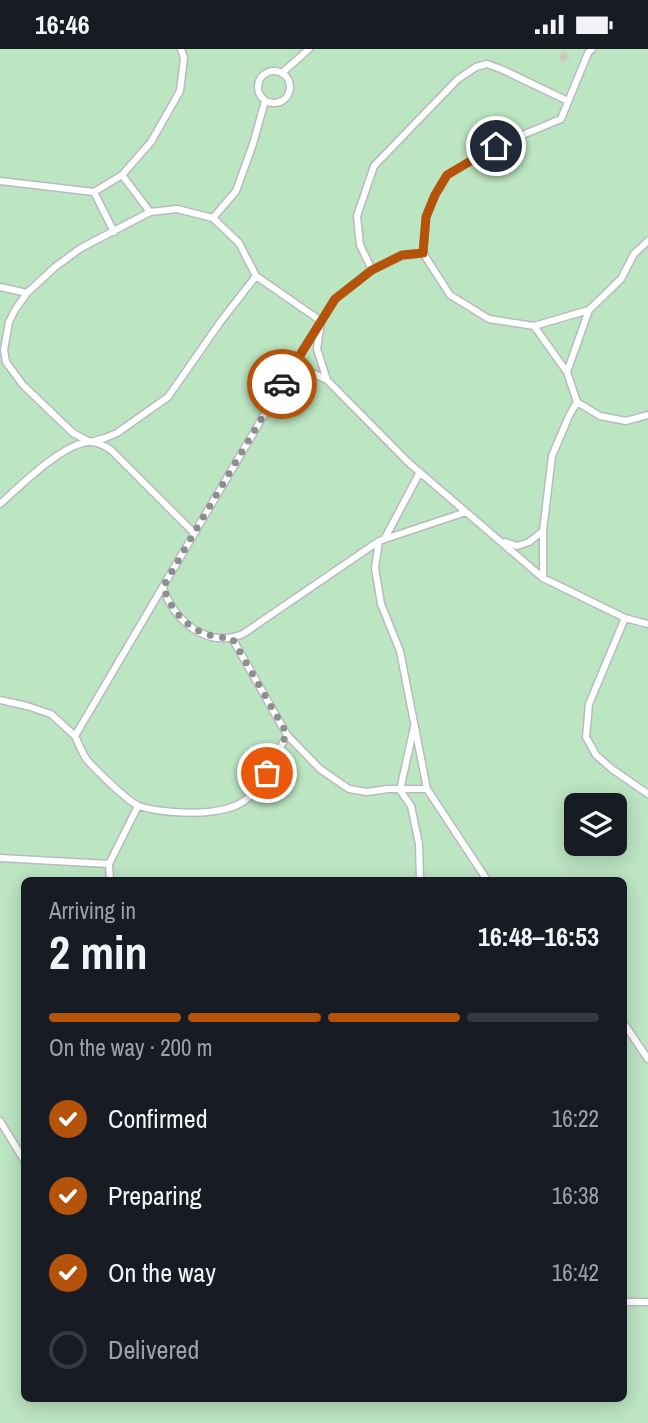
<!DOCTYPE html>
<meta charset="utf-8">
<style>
body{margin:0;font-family:"Archivo Narrow",sans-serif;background:#20242c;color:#f1f3f6;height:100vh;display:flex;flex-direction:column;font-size:26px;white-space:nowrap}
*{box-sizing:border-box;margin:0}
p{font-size:23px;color:#9ea1a6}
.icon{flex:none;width:38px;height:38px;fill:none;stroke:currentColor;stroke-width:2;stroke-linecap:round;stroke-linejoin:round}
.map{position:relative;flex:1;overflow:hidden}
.sheet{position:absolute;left:21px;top:828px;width:606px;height:525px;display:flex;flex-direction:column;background:#171b24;border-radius:10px;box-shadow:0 4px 18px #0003}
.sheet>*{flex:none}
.controls{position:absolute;left:564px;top:744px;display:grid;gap:14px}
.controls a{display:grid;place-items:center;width:63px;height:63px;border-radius:10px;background:#171b24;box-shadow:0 4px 18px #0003;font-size:35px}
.pin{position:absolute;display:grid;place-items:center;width:60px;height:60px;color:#fff;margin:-30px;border:4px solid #fff;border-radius:50%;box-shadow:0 2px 7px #0007}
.courier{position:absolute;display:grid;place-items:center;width:70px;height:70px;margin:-35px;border:5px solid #b45309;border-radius:50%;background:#fff;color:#222;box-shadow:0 2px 9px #0007}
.headline em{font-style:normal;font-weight:800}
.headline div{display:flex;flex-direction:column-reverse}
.headline{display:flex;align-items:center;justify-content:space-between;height:119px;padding:0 28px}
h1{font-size:46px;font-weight:800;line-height:52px}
.bar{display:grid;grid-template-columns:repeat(4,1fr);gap:10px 7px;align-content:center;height:84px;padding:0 28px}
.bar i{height:9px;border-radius:5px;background:#363941}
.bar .selected{background:#b45309}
.bar p{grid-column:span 4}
ol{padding:0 28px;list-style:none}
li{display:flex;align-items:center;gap:21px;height:77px}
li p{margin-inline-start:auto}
li .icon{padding:7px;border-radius:50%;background:#b45309;color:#fff;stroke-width:4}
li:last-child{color:#9ea1a6}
li i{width:38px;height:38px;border:4px solid #363941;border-radius:50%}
.status{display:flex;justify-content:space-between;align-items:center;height:49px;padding:0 35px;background:#171b24;direction:ltr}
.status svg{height:19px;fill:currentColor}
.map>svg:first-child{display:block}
</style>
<div class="status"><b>16:46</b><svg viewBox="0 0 49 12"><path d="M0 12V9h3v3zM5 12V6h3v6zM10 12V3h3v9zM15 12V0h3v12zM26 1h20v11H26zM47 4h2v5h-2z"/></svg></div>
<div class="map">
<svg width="648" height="1374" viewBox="0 0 648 1374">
<rect width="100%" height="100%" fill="#edece1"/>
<path fill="#bce5c2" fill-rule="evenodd" d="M0,0H648V1374H0ZM576,756H614V794H576ZM24,831H623V1349H24Z"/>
<path fill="#c8c6be" stroke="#d1cebf" stroke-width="2" d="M565,3L569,9L562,13L559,6Z"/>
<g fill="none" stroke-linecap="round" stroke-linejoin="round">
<defs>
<path id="service" d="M258 38a16 16 0 1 1 32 0a16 16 0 1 1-32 0Z
M282,24L309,0
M122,126L150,163
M0,132L94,143L122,126L151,93L180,42L184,9L181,0
M94,143L114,183
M213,169L236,142L253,95L265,52
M423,204L426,168L435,146L447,126L496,97L561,70L588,4L592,0
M372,221L360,196L357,167L374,117L458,30L476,18L487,15L501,20L568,52
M256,227L221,272L168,348L117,384L105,389L90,393L73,384L23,336L6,313L4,301L9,273L15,261L27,244L55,218L81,199L150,163L177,160L213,169L239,194L256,227L321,272L317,300L327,331
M0,238L27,244
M534,277L567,323L577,353L600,367L626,372L648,366
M294,315L335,250L372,221L402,207L423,204L450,246L489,270L534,277L589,261
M567,323L589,261L621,230L634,205L648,192
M0,455C19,438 65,392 91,393C98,393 105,397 111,401L194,484
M385,489L420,423
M379,492L375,519L381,555L400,602L427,740L487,831
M505,493L517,497L529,493L543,482
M543,529V482L552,407L569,367L577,353
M163,539C175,572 206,600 243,585L379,492L466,463
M625,569L589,655L586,688L596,706L612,720L648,745
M232,589L287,686L320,720L349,740L367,743L388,740H427
M0,651L27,657L51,665L75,687L294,315L327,331L409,414L543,529L625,569L648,575
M414,678L400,741L411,757L419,795L420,831
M75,687C79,695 82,704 87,711C97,722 127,752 139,757C156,763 190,765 208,763C221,761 233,760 244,752C265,737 275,708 287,686
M0,809L109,815
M110,831L109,815L138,757
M623,973L648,1010
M0,1072L24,1111
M623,1253H648"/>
</defs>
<use href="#service" stroke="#b9bac0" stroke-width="9"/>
<use href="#service" stroke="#fff" stroke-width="6"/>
</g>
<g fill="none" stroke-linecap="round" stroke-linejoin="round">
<path stroke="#8d8e8e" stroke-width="7" stroke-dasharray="0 12.6" d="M267,724L287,685L232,589C197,589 175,571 163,538L194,484L282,335"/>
<path stroke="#b45309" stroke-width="9" d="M282,335L335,250L372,221L402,206L423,204L426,168L435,146L447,126L496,97"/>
</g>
</svg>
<div class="controls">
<a><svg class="icon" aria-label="layers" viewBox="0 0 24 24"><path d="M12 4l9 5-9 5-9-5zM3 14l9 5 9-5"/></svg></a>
</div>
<div class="pin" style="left:267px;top:724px;background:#ea580c"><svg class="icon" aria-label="bag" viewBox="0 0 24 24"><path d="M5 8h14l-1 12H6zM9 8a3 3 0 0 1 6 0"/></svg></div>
<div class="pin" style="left:496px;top:97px;background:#1f2937"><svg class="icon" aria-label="home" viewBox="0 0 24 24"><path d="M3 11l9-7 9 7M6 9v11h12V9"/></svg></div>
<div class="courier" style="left:282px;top:335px"><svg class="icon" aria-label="car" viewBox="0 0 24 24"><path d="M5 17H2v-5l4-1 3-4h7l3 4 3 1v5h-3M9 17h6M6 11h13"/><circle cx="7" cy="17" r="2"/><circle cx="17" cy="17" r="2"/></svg></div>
<section class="sheet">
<div class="headline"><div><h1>2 min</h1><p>Arriving in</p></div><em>16:48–16:53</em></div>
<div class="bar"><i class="selected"></i><i class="selected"></i><i class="selected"></i><i></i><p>On the way · 200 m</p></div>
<ol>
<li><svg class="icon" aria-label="check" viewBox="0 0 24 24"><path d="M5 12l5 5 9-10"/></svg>Confirmed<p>16:22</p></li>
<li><svg class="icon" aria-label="check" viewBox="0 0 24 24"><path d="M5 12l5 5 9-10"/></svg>Preparing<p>16:38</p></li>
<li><svg class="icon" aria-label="check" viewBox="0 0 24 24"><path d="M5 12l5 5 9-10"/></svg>On the way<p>16:42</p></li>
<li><i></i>Delivered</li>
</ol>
</section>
</div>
